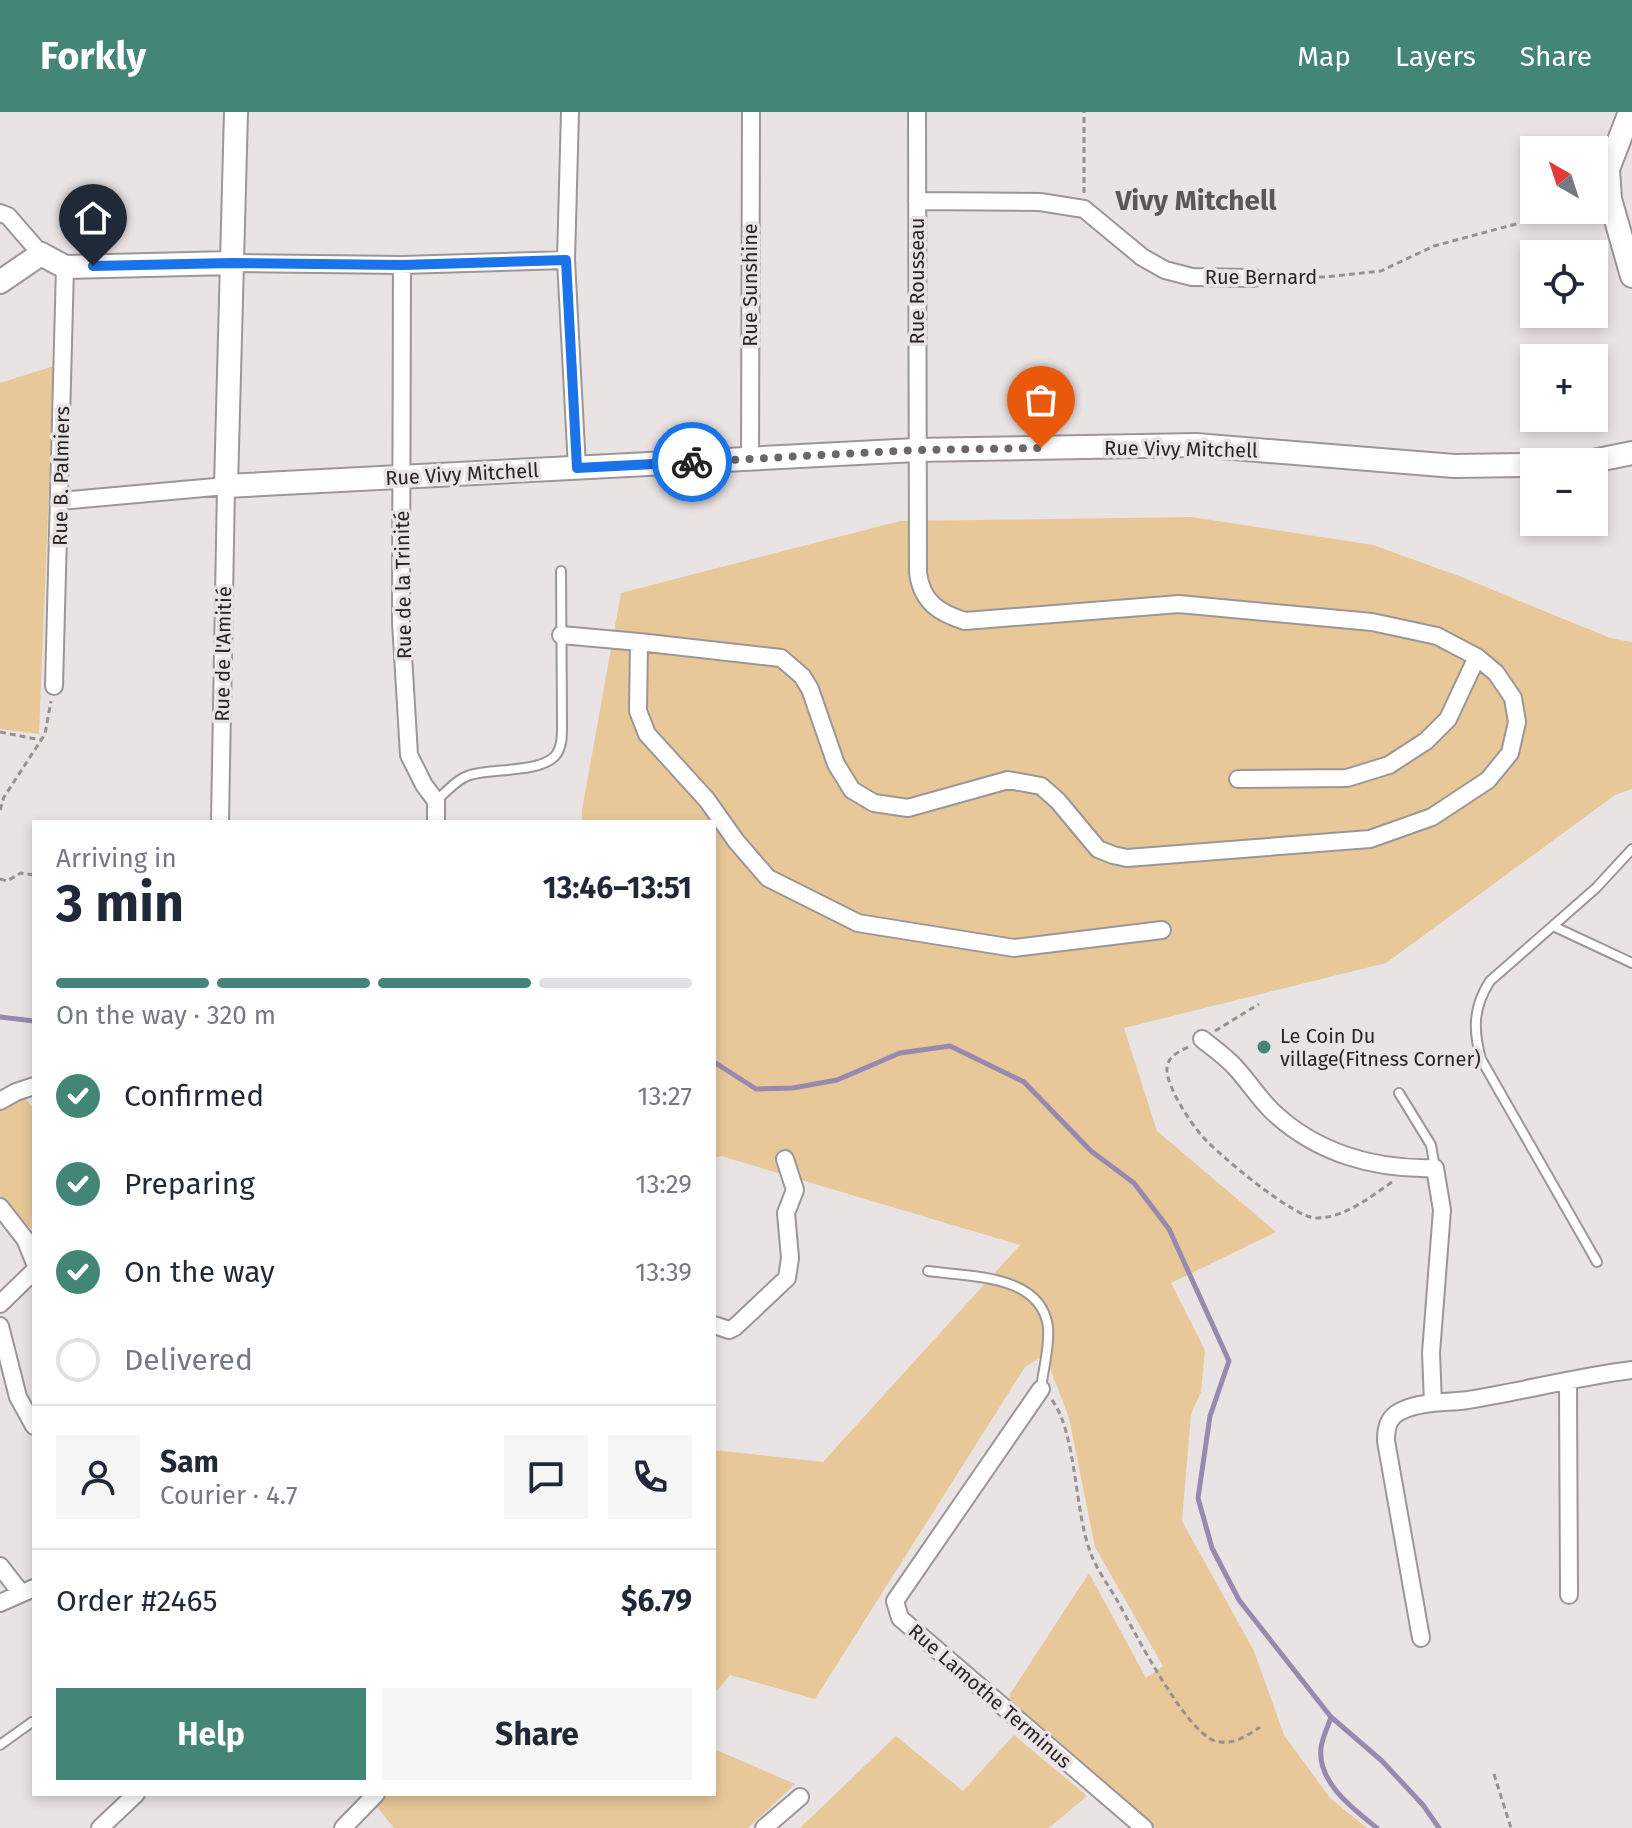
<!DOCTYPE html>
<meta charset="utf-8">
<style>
body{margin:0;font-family:"Fira Sans",sans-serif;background:#f6f6f7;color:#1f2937;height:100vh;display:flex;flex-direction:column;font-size:30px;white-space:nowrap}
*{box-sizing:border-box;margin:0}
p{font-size:26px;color:#747a83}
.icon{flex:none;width:44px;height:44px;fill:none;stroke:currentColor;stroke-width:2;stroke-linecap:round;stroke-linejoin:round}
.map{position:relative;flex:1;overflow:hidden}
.side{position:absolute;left:32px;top:708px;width:684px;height:976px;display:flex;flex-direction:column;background:#fff;border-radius:0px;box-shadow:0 4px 12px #0003}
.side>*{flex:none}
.needle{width:52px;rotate:321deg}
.fabs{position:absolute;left:1520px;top:24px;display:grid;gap:16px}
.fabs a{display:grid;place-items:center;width:88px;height:88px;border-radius:0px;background:#fff;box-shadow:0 4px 12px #0003;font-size:40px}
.pin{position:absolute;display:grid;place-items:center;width:68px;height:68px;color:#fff;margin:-82px -34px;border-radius:50% 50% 50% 0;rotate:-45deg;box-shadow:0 0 8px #0007}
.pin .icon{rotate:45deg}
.courier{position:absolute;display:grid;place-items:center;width:80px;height:80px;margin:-40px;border:6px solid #1a73e8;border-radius:50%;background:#fff;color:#222;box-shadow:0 2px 10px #0007}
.head em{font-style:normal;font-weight:700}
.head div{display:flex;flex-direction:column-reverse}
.head{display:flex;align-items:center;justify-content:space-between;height:136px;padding:0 24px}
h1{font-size:52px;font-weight:700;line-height:60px}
.bar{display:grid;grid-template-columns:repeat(4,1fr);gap:12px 8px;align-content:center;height:96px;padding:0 24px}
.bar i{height:10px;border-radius:6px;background:#e0e1e3}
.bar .active{background:#438678}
.bar p{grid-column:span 4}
.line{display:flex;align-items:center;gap:20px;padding:0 24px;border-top:2px solid #e0e1e3}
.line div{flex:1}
.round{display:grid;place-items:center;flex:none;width:84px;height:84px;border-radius:0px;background:#f6f6f7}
ol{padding:0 24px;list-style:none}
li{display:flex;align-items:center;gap:24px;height:88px}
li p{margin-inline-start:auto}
li .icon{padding:8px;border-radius:50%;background:#438678;color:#fff;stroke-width:4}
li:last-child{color:#747a83}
li i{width:44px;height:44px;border:4px solid #e0e1e3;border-radius:50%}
.action{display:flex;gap:16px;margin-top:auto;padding:16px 24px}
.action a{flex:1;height:92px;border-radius:0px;background:#438678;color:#fff;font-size:32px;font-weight:700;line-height:92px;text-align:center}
.action a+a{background:#f6f6f7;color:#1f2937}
header{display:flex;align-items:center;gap:48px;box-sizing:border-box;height:112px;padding:0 40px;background:#438678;color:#fff}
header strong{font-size:38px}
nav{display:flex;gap:44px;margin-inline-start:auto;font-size:28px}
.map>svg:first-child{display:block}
</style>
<header>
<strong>Forkly</strong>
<nav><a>Map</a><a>Layers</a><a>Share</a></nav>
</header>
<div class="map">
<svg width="1632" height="1716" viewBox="0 0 1632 1716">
<rect width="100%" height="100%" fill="#eae3e3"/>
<path fill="#e8c899" d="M54,254L39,622L0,617V271Z
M1192,405L1373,433L1459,464L1610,526L1632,530V677L1615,683L1386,851L1124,916L1157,1019L1276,1120L1171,1171L1205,1238L1201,1280L1191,1302L1182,1409L1254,1539L1284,1623L1330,1686L1367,1716H1156L1011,1596L1010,1582L1089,1461L1146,1566L1163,1554L1095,1435L1069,1306L1045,1243L1025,1255L815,1587L730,1563L714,1582V1338L823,1350L1020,1133L721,1044L714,1046V710H582V698L621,481L900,409Z
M22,984L34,996V1120L0,1084V996Z
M1014,1623L1087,1684L1049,1716H800L896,1624L963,1679Z
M714,1637L795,1672L748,1716H394L374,1691L382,1682H714Z"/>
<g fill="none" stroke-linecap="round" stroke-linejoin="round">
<path stroke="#9889ae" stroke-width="5" d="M0,905L34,909
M714,950L756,977L793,976L837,968L900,941L950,934L1024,970L1091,1039L1134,1071L1169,1117L1229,1249L1210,1304L1198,1386L1212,1436L1239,1488L1331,1605L1382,1649L1423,1693L1439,1716
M1331,1605C1328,1615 1322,1626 1321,1636C1317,1670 1353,1697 1377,1716"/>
<defs>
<path id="lane" d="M436,689C446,680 457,667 470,663C492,656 539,661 555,644C563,635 562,620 562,608L561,459
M1555,815L1632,851
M1399,981L1431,1033L1435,1056
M1597,1150L1481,947C1473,918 1473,895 1490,869L1596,776L1632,737
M928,1159C970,1165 1041,1162 1048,1215C1050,1234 1043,1258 1041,1277
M0,1633L32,1610"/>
<path id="street" d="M570,0L566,148L577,356
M917,0L918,461C922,490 939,501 965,509L1179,492L1372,510L1437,524L1477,545L1496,561L1513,586L1517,610L1510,641L1488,668L1432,705L1370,727L1127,746L1113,743L1098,737L1058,689L1041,674L1008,668L908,696L874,691L852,678L836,652L810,577L802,564L781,546L639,530L638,599L647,622L707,688L736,729L768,766L858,811L1014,836L1162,818
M917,89L1040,90L1084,97L1142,145L1165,158L1192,165L1254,166
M0,101L8,104L41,142
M231,151L402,153L566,148
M402,153L401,510L409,643L424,673L436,689V710
M750,347L751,0
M60,389L226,374L220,710
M561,523L639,530
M54,574L65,155
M1238,667L1347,666L1389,653L1426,629L1448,607L1477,545
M1202,927C1213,936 1226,945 1235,955C1248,969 1258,985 1271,998C1315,1041 1375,1058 1435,1056L1442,1098L1431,1241L1433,1291
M0,989L16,980L34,974
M0,1095L25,1127L34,1149
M0,1192L34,1159
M714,1213L729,1218L735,1215L787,1166L790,1146L786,1101L795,1078L785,1047
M0,1214L18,1285L34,1314
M1568,1270L1569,1483
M1041,1277L895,1489L900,1506L1144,1716
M0,1454L21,1481
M0,1491L34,1476
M1421,1526L1386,1329C1386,1316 1388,1305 1401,1299C1422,1289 1446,1291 1468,1288C1523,1279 1577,1265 1632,1258
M100,1716L136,1682
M343,1716L376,1682
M764,1716L800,1685"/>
<path id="secondary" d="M236,0L226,374L916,338L1196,333L1454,354L1534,353
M1630,0L1608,57L1610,87L1632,164
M0,170L41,142L65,155L231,151
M1588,350L1632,341"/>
</defs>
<use href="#lane" stroke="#9c9696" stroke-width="12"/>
<use href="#street" stroke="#9c9696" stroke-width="20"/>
<use href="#secondary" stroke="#9c9696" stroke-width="26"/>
<path stroke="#979292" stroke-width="3" stroke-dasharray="6 4" stroke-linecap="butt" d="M1084,81V0
M1269,166L1325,165L1381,159L1434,134L1568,98
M0,620L41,628
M0,698L4,685L45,622L51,589
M0,767L7,769L21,761L34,763
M1215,919L1259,892
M1188,935C1179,940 1169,943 1167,955C1165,973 1191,1012 1203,1025C1219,1043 1294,1106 1316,1106C1344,1106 1369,1086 1392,1070
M1052,1288C1077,1322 1074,1399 1091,1442C1097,1458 1109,1474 1118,1490C1134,1519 1185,1619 1215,1629C1232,1634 1247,1624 1260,1615
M1494,1662L1511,1716"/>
<use href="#lane" stroke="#fff" stroke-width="8"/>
<use href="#street" stroke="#fff" stroke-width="16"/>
<use href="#secondary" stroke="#fff" stroke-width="22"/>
</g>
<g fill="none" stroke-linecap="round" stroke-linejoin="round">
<path stroke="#6b6768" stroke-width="8" stroke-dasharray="0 14.4" d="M692,350L916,338L1041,336"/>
<path stroke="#1a73e8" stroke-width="10" d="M93,154L231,151L402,153L566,148L577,356L692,350"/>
</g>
<circle fill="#438678" stroke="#eae3e3" stroke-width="3" cx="1264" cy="935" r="8"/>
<g text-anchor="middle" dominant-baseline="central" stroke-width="7" stroke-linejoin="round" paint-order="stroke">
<g font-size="20" fill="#272425" stroke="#eae3e3">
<text x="1261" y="165">Rue Bernard</text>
<text transform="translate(917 169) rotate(-90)">Rue Rousseau</text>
<text transform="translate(750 173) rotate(-90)">Rue Sunshine</text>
<text transform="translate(1181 337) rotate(1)">Rue Vivy Mitchell</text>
<text transform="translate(462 362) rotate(-3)">Rue Vivy Mitchell</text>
<text transform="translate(61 364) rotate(-89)">Rue B. Palmiers</text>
<text transform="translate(403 473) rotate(-91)">Rue de la Trinité</text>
<text transform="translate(223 542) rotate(-89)">Rue de l'Amitié</text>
<text transform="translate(990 1584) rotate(41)">Rue Lamothe Terminus</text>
</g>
<g font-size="20" fill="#272425" stroke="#eae3e3" text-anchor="start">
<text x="1280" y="924">Le Coin Du<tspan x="1280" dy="23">village(Fitness Corner)</tspan></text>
</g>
<g font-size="28" font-weight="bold" fill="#5c5656" stroke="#eae3e3">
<text x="1196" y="88">Vivy Mitchell</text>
</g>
</g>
</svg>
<div class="fabs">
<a><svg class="needle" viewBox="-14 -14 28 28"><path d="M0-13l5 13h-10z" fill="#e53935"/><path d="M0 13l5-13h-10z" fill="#747a83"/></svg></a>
<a><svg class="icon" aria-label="locate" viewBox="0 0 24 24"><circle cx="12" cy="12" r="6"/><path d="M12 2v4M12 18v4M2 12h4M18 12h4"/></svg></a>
<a>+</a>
<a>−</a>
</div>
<div class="pin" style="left:1041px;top:336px;background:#ea580c"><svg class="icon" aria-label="bag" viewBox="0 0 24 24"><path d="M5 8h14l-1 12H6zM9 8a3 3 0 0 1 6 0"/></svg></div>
<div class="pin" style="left:93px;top:154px;background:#1f2937"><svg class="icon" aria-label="home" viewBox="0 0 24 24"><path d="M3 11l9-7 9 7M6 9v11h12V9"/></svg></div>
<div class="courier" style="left:692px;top:350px"><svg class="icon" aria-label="bike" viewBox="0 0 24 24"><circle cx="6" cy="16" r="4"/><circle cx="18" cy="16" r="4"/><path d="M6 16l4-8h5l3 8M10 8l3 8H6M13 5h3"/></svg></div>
<section class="side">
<div class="head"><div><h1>3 min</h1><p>Arriving in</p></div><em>13:46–13:51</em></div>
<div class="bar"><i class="active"></i><i class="active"></i><i class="active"></i><i></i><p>On the way · 320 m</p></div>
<ol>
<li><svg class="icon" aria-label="check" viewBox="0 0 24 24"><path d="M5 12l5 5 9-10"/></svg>Confirmed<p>13:27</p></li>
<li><svg class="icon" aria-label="check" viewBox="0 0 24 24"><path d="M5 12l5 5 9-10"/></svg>Preparing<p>13:29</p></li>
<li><svg class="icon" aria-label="check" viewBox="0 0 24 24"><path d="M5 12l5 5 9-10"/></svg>On the way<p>13:39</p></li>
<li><i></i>Delivered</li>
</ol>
<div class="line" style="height:144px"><a class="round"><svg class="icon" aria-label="person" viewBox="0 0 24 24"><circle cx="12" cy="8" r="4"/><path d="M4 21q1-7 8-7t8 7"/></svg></a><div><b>Sam</b><p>Courier · 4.7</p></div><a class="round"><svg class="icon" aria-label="chat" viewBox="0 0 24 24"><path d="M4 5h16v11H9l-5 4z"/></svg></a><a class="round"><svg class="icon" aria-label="phone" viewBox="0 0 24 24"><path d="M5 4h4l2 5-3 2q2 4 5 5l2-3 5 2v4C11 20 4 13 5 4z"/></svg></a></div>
<div class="line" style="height:104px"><div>Order #2465</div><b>$6.79</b></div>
<div class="action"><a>Help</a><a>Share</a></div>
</section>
</div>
